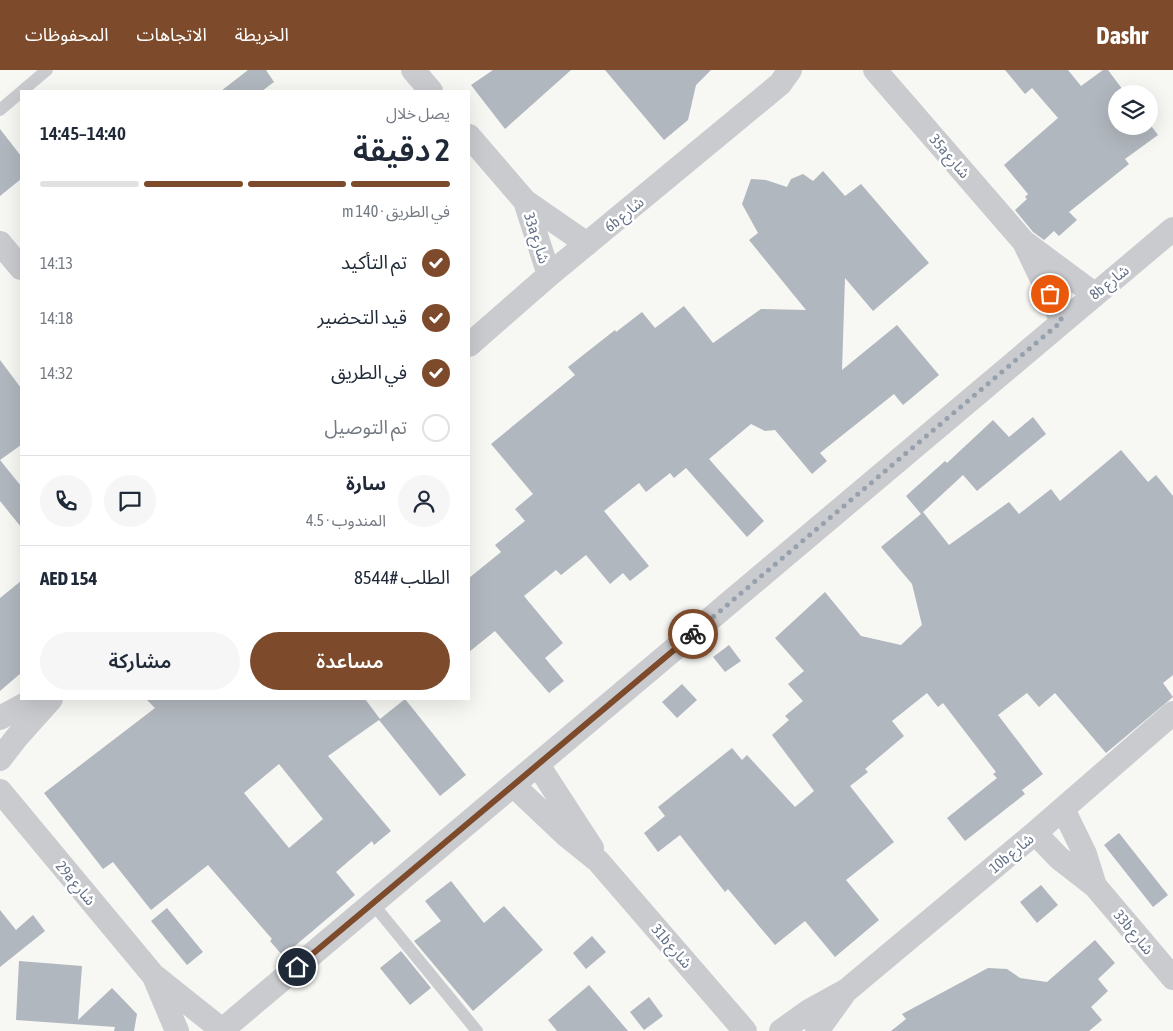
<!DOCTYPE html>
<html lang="ar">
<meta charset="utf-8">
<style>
body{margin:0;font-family:"Asap Condensed","Noto Sans Arabic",sans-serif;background:#f6f6f7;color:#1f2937;direction:rtl;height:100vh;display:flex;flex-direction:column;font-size:19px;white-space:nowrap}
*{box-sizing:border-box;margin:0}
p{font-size:16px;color:#747a83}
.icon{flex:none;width:28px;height:28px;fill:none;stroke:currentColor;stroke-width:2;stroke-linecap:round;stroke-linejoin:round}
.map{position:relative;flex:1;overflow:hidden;direction:ltr}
.details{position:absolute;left:20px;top:20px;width:450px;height:610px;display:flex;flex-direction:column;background:#fff;border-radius:0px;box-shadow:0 5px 20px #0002;direction:rtl}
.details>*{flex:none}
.buttons{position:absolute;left:1108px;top:15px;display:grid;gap:10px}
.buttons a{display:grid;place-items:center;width:50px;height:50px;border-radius:50%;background:#fff;box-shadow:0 5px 20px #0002;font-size:25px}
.pin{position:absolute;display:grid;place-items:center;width:42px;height:42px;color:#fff;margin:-21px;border:2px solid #fff;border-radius:50%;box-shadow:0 1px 5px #0007}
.courier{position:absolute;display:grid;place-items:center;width:50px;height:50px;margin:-25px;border:4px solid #7d4b2b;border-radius:50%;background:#fff;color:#222;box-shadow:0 1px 6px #0007}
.overview em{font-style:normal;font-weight:600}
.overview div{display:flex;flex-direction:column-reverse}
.overview{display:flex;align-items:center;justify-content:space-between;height:85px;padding:0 20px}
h1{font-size:32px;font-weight:600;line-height:38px}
.bar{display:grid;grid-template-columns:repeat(4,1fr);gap:8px 5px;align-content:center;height:60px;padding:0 20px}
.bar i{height:6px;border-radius:4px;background:#e0e1e3}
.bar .on{background:#7d4b2b}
.bar p{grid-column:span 4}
.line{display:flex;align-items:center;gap:12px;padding:0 20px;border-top:1px solid #e0e1e3}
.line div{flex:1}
.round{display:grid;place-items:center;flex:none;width:52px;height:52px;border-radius:26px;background:#f6f6f7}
ol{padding:0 20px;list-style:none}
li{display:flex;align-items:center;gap:15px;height:55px}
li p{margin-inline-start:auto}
li .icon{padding:5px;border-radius:50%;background:#7d4b2b;color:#fff;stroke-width:4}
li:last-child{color:#747a83}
li i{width:28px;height:28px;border:2px solid #e0e1e3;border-radius:50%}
.cta{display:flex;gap:10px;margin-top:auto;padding:10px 20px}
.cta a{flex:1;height:58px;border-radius:30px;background:#7d4b2b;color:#fff;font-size:20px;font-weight:600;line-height:58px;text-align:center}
.cta a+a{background:#f6f6f7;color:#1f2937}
header{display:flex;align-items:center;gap:30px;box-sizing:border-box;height:70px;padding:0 25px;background:#7d4b2b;color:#fff}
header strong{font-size:24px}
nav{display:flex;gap:28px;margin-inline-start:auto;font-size:18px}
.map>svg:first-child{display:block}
</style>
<header>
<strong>Dashr</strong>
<nav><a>الخريطة</a><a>الاتجاهات</a><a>المحفوظات</a></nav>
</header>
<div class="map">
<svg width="1173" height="961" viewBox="0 0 1173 961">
<rect width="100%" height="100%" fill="#f7f7f4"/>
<path fill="#b1b7be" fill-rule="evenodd" d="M248,0H266L274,12L262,21H221Z
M493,0H571L505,59L471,15Z
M605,0H711L696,15L688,50L664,70Z
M1005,0H1068L1081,16L1103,0H1108L1126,24H1116V56H1149V53L1158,65L1125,89L1129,94L1069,142L1077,150L1059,166L1054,161L1044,170L1033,162L1015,140L1027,129L1025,127L1028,124L1004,95L1058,48L1032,18L1025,24Z
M0,59L21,86V109L0,126Z
M823,101L845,126L861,114L929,193L873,241L845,208L842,300L897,255L939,305L903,335L894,324L820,383L827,391L812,404L775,360L765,361L751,354L709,389L764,451L747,467L686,398L674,408L670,403L646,422L639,413L604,441L649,496L630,511L623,503L610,514L586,485L561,505L556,500L524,526L563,573L545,588L564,611L549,623L495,561L469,582V508L501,482L495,475L525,451L515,439L533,424L491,374L575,305L568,297L615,260L616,262L642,242L655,258L684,236L713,273L761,239L806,240L749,170L758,163L742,134L751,109L766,110L787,117L791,109L803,104L813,111Z
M0,290L21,318V375L0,390L21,416V457L0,431Z
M1033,347L1046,364L977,421L963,405L923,442L949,475L1009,432L1019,444L1051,419L1060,431L1121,380L1148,412L1156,405L1173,426V605L1163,613L1173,627L1106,683L1055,623L1039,637L1027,623L998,645L1043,704L1022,720L1025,724L965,771L947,748L997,708L993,704L996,702L943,633L938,637L927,623L892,651L904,666L865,699L868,702L850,716L894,772L846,810L879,850L835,887L805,851L775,875L728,819L725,822L680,765L658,782L644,763L665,746L658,737L732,678L742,690L747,685L795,737L814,721L772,665L789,650L785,646L803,631L788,614L804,601L775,568L825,522L861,566L901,575L922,555L912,514L881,477L921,444L906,426L945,391L947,393L993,350L1009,367Z
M21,511V603L0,621V528Z
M729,575L741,591L725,602L713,587Z
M682,614L697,630L677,648L662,632Z
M146,629H365L380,649L405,629L466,705L440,726L379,650L328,686L391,761L374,775L372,771L336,802L355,825L283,886L270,871L272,869L208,795L151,840L113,792L103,799L44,723L155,638ZM279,694L323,749L289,778L244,723Z
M1119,763L1168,825L1153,837L1104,775Z
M451,811L484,853L504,836L543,880L473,941L414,871L441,851L425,831Z
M1041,815L1058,835L1037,853L1020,832Z
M167,838L203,882L187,895L151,851Z
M0,840L16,860L33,845L45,861L0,897Z
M592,866L606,882L586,899L573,883Z
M1095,870L1115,893L1098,909L1108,921L1091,937L1102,950L1089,961H891L906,949L902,944L988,898L1007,899L1020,908L1047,912Z
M401,881L431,918L410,935L380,898Z
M19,891L82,896L78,950L112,918L137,944L134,961H114L115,957L16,950Z
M589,915L628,961H557L548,950Z
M649,927L663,946L644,960L630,942Z"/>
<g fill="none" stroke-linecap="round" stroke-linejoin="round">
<path stroke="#c9cbcf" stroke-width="12" d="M22,21L47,0
M0,40L21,22
M373,834L477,961"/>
<path stroke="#c9cbcf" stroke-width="24" d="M413,0L431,21
M875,0L1024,172L1094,224
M469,66L525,131L587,174
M525,131L549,205
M0,173L21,198
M1025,174L1062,251
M469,275L549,205L780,14L790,0
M0,648L35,629
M0,689L17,667L51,629
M538,695L592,778
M514,716L567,766L598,791L745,961
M0,721L153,905L222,960
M1063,739L1085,784L1095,816
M1035,763L1059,788L1095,816L1173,908
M155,909L177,961
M221,961L1173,159
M781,961L809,941L847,920L1035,763L1173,643
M817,961L843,925"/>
</g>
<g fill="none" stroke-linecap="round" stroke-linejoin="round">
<path stroke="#97a0ad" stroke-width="5" stroke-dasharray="0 9" d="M693,564L1062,251L1050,224"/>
<path stroke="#7d4b2b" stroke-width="6" d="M297,897L693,564"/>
</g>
<g text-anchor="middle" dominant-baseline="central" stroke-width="5" stroke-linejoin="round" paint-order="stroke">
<g font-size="15" fill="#647187" stroke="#fff">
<text transform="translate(950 86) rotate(49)">35a شارع</text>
<text transform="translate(624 144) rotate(-40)">6b شارع</text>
<text transform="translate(537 168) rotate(72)">33a شارع</text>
<text transform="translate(1109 212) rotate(-39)">8b شارع</text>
<text transform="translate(1011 783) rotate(-40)">10b شارع</text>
<text transform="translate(76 813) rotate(50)">29a شارع</text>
<text transform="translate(1134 862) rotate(50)">33b شارع</text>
<text transform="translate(672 876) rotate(49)">31b شارع</text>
</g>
</g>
</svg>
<div class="buttons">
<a><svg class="icon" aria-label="layers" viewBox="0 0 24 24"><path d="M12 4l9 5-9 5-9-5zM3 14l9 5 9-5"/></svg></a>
</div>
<div class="pin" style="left:1050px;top:224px;background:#ea580c"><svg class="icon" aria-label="bag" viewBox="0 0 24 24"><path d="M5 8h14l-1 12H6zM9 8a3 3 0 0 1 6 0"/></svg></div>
<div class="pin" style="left:297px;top:897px;background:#1f2937"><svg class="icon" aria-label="home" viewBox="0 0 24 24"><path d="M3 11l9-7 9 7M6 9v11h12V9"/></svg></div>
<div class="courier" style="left:693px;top:564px"><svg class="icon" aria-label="bike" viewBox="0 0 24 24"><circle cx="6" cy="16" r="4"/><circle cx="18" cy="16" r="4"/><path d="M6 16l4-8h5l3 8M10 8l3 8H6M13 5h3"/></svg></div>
<section class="details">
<div class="overview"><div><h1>2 دقيقة</h1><p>يصل خلال</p></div><em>14:40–14:45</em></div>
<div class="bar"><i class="on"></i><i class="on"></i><i class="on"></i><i></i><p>في الطريق · 140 m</p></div>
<ol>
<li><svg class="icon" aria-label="check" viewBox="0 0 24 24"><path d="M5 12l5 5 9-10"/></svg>تم التأكيد<p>14:13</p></li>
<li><svg class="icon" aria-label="check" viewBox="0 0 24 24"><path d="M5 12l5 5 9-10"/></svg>قيد التحضير<p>14:18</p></li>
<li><svg class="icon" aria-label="check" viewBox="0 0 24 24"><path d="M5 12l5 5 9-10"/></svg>في الطريق<p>14:32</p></li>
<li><i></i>تم التوصيل</li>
</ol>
<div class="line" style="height:90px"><a class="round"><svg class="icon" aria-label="person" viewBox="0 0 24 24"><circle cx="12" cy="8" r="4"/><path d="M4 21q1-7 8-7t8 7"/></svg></a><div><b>سارة</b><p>المندوب · 4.5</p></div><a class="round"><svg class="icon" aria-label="chat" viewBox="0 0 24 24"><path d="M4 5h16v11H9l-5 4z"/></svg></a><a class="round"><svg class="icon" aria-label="phone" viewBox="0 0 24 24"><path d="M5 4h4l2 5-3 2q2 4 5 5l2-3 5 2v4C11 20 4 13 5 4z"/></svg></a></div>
<div class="line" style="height:65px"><div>الطلب #8544</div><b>AED 154</b></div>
<div class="cta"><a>مساعدة</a><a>مشاركة</a></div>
</section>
</div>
